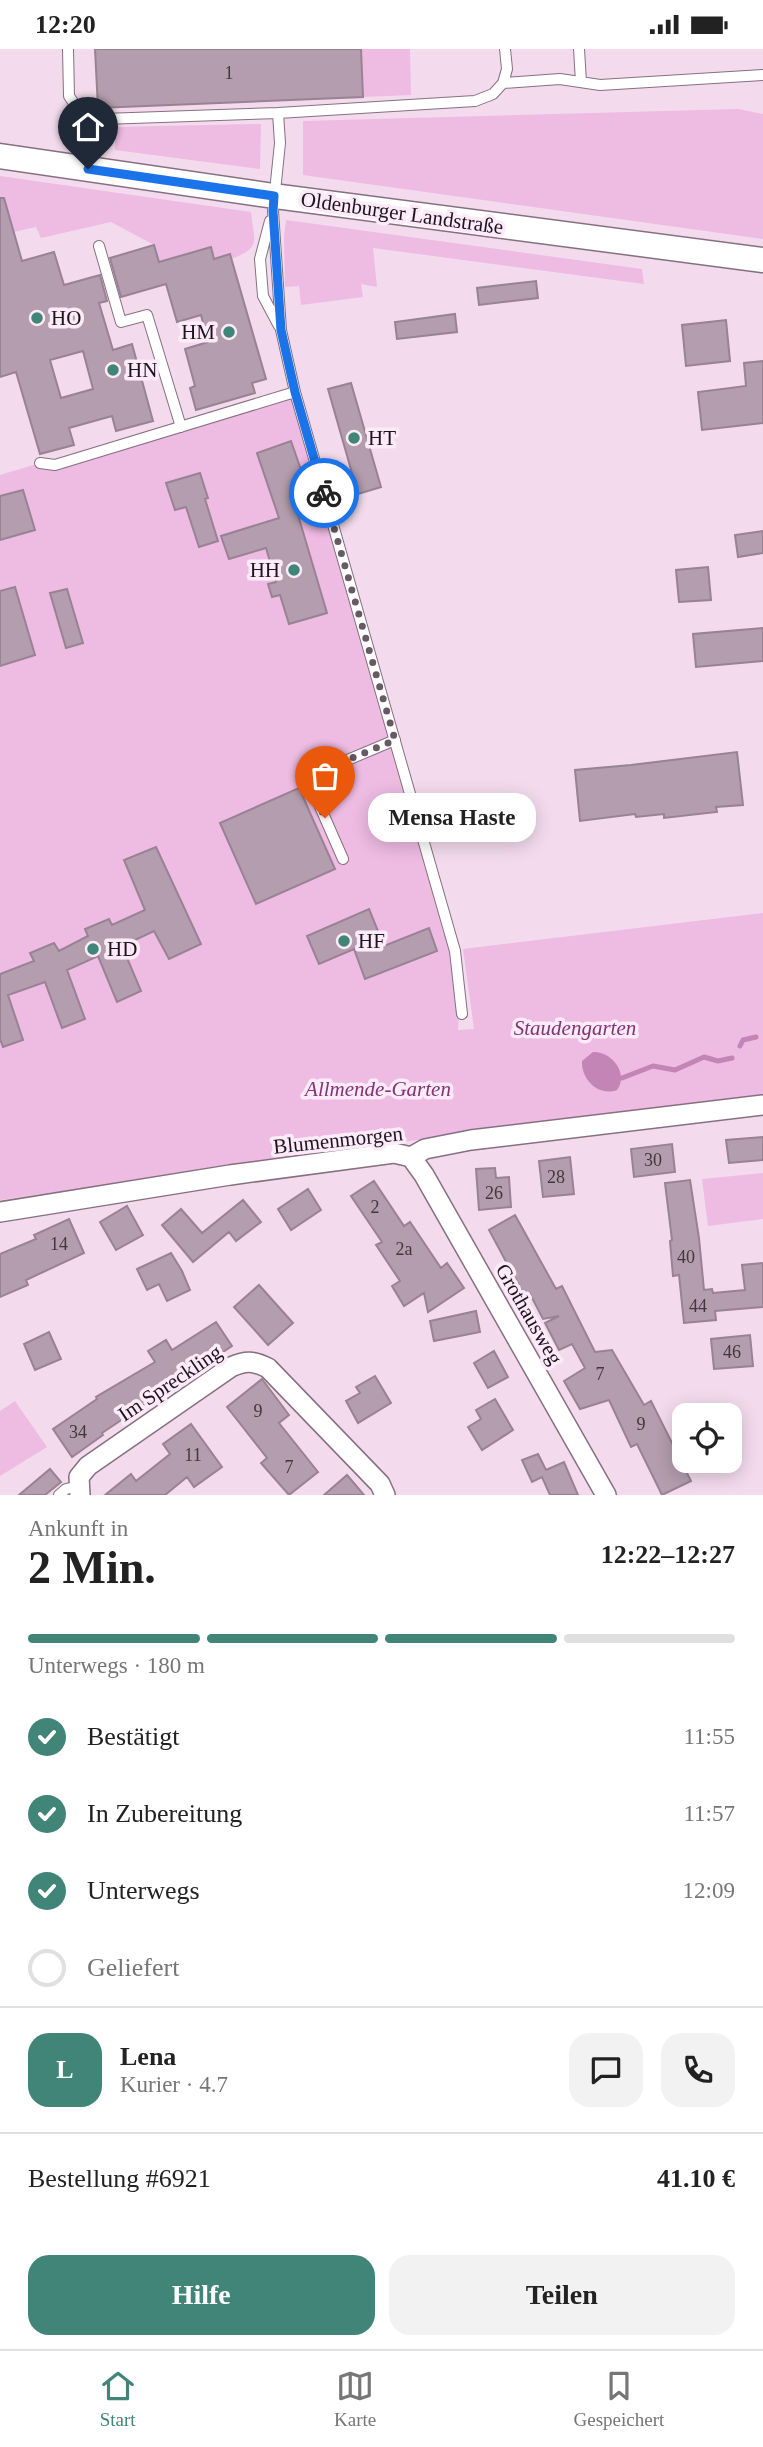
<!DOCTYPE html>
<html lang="de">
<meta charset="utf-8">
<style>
body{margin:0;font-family:Georgia,serif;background:#f2f2f2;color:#222;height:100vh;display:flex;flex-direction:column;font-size:26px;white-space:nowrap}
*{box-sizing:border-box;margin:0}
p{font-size:23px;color:#767676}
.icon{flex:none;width:38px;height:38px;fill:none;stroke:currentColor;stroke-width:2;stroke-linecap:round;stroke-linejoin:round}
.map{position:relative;height:1446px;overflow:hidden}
.panel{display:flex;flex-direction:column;background:#fff;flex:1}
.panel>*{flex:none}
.fabs{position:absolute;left:672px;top:1354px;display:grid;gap:14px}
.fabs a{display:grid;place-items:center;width:70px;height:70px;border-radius:14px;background:#fff;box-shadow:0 4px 18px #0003;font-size:35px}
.pin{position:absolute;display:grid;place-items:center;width:60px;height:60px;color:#fff;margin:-72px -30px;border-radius:50% 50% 50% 0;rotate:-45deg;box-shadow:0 0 7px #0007}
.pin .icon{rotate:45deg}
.courier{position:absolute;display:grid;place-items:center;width:70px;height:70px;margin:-35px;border:5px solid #1a73e8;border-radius:50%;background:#fff;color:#222;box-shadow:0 2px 9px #0007}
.bubble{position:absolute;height:49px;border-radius:21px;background:#fff;box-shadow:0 4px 18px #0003;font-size:23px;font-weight:700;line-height:49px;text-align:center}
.head em{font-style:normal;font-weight:700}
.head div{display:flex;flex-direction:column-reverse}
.head{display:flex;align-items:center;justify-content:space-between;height:119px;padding:0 28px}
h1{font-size:46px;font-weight:700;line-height:52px}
.bar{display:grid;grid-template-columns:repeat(4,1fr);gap:10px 7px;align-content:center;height:84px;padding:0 28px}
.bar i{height:9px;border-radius:5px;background:#e0e0e0}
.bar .on{background:#418579}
.bar p{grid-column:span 4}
.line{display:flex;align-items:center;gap:18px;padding:0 28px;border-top:2px solid #e0e0e0}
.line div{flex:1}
.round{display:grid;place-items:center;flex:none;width:74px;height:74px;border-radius:21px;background:#f2f2f2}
ol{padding:0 28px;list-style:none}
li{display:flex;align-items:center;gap:21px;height:77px}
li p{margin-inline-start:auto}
li .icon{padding:7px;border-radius:50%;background:#418579;color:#fff;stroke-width:4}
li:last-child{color:#767676}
li i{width:38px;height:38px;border:4px solid #e0e0e0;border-radius:50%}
.primary-button{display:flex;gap:14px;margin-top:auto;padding:14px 28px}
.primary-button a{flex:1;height:80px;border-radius:21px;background:#418579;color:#fff;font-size:28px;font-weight:700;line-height:80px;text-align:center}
.primary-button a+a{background:#f2f2f2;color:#222}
.status{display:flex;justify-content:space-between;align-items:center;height:49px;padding:0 35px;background:#fff;direction:ltr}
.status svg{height:19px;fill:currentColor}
.dock{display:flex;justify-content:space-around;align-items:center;height:98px;border-top:2px solid #e0e0e0;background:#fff;font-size:19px;color:#767676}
.dock a{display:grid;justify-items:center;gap:4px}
.dock .on{color:#418579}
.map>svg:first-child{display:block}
</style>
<div class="status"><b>12:20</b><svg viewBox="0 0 49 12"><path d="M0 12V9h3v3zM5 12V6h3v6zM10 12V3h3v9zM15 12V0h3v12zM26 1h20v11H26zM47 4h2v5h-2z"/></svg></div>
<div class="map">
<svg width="763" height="1446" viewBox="0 0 763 1446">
<rect width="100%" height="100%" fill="#f3dbed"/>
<path fill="#eebbe2" d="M361,0H410L411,46L363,48Z
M738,60L763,65V190L303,126V72Z
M261,75L260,120L115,101V78Z
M0,127L251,163C254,193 262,198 231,210L230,205L214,210L210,198L159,213L154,196L111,173L41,189L36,178L14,183L9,164L0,167Z
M286,171L642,220L644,235L373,199L377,238L361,235L363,248L301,256L299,237L285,238L284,188Z
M293,345L451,898L459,965L458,981L474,980L463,900L763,864V1047L458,1085L0,1151V426L40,414L55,416Z
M763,1124V1170L708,1177L702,1130Z
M15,1352L47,1398L0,1427V1362Z"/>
<path fill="#c384b6" d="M593,1003C612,1002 629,1025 617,1041C598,1048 581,1030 582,1012Z"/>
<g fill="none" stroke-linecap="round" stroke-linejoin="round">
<path stroke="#c384b6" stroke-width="5" d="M740,997L743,991L756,988
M622,1029L653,1017L675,1021L704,1008L718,1012L732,1009"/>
</g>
<path fill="#b39dae" stroke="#988293" stroke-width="2" fill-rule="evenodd" d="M95,0H361L363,48L98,59Z
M0,149H4L22,212L54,203L64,236L100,226L107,252L99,254L113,301L132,295L153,372L116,382L112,367L69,379L74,396L40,405L16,323L0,328ZM83,302L93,340L61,349L50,311Z
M154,196L159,213L211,198L214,210L230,205L266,330L252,334L255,344L196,361L190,339L195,337L185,300L208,293L201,266L177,273L166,235L121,248L110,209Z
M536,232L538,249L479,256L477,239Z
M455,265L457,283L397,290L395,273Z
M726,271L730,312L686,317L682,276Z
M763,312V374L702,381L698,343L746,337L744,314Z
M351,334L381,438L358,445L328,340Z
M291,392L309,444L293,449L327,564L289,575L280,546L272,548L268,535L276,533L266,499L229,510L221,487L279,469L257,404Z
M200,424L208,449L205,450L218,492L199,498L186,458L175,461L166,434Z
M23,441L35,481L0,491V447Z
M763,482V504L738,508L735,486Z
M708,518L711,551L679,553L676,521Z
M15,538L35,606L0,617V542Z
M67,540L83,594L66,599L50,544Z
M763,579V612L696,618L693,585Z
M737,703L743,756L716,758L717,763L664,769V765L636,768L635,765L580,772L575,721L631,716Z
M299,739L335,820L256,855L220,774Z
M156,798L201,895L169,910L154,882L122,897L141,942L117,953L98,907L67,921L85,970L62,979L45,933L8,946L23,991L3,998L0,990V925L34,912L30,904L54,894L59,902L88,887L85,880L109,870L112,876L145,861L124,811Z
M369,860L384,897L429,879L437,902L365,930L354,900L319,915L307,887Z
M763,1088V1111L729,1114L726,1091Z
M672,1095L675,1123L634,1128L631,1100Z
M570,1108L574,1145L543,1148L539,1112Z
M495,1119L496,1129L509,1128L511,1158L479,1161L476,1120Z
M690,1131L699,1189L704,1241L712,1240L713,1244L745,1241L742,1216L763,1214V1258L715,1262L716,1271L684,1274L679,1226L673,1227L670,1192L672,1191L665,1134Z
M374,1132L404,1177L410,1173L441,1219L447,1214L464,1239L428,1263L424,1244L404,1257L392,1237L400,1232L376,1196L382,1193L351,1147Z
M308,1140L321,1161L291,1181L278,1160Z
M243,1151L261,1173L236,1192L229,1183L193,1213L162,1176L181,1160L202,1184Z
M127,1157L143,1186L116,1201L100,1173Z
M515,1166L556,1240L562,1237L595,1303L612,1301L644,1356L651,1352L691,1432L662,1446L637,1395L631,1398L609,1351L580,1360L564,1332L585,1319L572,1295L559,1301L545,1274L559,1267L543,1270L530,1245L525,1248L489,1181Z
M69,1170L84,1204L26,1231L28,1236L0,1248V1205L36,1190L34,1186Z
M171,1204L182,1222L190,1241L167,1252L159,1235L147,1241L137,1220Z
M259,1236L293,1274L268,1296L234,1258Z
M476,1262L480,1283L434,1292L430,1272Z
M216,1273L232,1297L102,1384L103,1386L72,1408L53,1380L97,1350L96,1348L155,1313L148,1302L166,1291L172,1301Z
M49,1283L61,1310L35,1321L24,1295Z
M750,1286L753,1317L714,1320L711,1290Z
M494,1302L508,1328L488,1339L474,1314Z
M375,1327L391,1354L358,1374L346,1352L360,1344L356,1338Z
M262,1330L289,1366L279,1374L318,1423L289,1446L261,1414L267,1409L227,1358Z
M495,1350L513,1381L482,1401L468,1378L481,1370L476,1361Z
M191,1375L222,1418L194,1438L187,1428L165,1446H105L131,1425L136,1432L170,1405L163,1395Z
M538,1405L546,1421L564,1413L578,1446H550L542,1428L532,1433L522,1411Z
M50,1420L61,1433L45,1446H19Z
M347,1426L364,1446H324Z"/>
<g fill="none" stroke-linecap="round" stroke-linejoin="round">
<defs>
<path id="service" d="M68,0L69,47L81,65L103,70L278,64L475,52L493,45L503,34L560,30L600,36L763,26
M579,0L581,33
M503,34L507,20L505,0
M278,64L280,94L273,162L281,281L295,343L455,902L462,965
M270,172L260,210L263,247L279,277
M99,197L121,273L147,266L181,378
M40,414L55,416L295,343
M343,810L307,728L395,691
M59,1446L66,1440L79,1437"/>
<path id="minor" d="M411,1108L424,1126L606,1446
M0,1163L230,1126L394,1104L411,1108L425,1100L471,1091L763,1056
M80,1446L79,1428L88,1417L231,1318C246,1311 254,1312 268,1319L380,1435L385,1446"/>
<path id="tertiary" d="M0,107L274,147L763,211"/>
</defs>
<use href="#service" stroke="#857080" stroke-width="12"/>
<use href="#minor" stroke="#857080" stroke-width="22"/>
<use href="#tertiary" stroke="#857080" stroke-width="27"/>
<use href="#service" stroke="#fff" stroke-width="10"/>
<use href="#minor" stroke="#fff" stroke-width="19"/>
<use href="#tertiary" stroke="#fff" stroke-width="24"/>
</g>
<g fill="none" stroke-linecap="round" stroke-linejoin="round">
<path stroke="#685a65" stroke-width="7" stroke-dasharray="0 12.6" d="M324,444L395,691L307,728L325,769"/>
<path stroke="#1a73e8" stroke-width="9" d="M88,120L274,147L273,162L281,281L295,343L324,444"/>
</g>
<g fill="#418579" stroke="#fdeaf8" stroke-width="2.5">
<circle cx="37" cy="269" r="7"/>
<circle cx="229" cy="283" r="7"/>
<circle cx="113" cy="321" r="7"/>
<circle cx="354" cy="389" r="7"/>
<circle cx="294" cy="521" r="7"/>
<circle cx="344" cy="892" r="7"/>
<circle cx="93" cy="900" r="7"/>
</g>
<g text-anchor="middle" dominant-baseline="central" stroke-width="7" stroke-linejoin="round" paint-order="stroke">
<g font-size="18" fill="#423740">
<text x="229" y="24">1</text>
<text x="653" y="1111">30</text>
<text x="556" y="1128">28</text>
<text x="494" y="1144">26</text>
<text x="375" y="1158">2</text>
<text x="59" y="1195">14</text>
<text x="404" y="1200">2a</text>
<text x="686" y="1208">40</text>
<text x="698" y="1257">44</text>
<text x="732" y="1303">46</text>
<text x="600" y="1325">7</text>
<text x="258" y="1362">9</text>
<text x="641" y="1375">9</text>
<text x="78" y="1383">34</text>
<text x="193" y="1406">11</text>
<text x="289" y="1418">7</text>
</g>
<g font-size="21" fill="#1d151c" stroke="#fdeaf8">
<text transform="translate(402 164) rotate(8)">Oldenburger Landstraße</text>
<text transform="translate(338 1091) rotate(-6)">Blumenmorgen</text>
<text transform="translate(529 1265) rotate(60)">Grothausweg</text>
<text transform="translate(170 1334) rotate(-34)">Im Spreckling</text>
</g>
<g font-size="21" fill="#1d151c" stroke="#fdeaf8" text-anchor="start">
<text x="51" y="269">HO</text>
<text x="215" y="283" text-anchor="end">HM</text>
<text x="127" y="321">HN</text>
<text x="368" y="389">HT</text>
<text x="280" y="521" text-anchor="end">HH</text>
<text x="358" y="892">HF</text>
<text x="107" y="900">HD</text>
</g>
<g font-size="21" font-style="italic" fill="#803574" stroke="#fdeaf8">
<text x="575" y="979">Staudengarten</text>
<text x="378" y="1040">Allmende-Garten</text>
</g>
</g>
</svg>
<div class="fabs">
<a><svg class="icon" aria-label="locate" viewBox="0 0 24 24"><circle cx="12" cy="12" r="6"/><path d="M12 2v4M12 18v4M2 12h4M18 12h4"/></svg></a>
</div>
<div class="pin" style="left:325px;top:769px;background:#ea580c"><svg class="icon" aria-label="bag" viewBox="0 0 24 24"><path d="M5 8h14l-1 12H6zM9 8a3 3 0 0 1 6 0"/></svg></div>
<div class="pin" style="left:88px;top:120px;background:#1f2937"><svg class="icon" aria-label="home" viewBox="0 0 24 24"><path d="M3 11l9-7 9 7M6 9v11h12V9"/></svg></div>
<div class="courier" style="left:324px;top:444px"><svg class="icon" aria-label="bike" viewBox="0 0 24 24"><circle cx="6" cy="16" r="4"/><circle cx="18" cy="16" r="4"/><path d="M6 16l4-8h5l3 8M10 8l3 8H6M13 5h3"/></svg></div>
<div class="bubble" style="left:368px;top:744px;width:168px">Mensa Haste</div>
</div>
<section class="panel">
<div class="head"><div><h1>2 Min.</h1><p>Ankunft in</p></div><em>12:22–12:27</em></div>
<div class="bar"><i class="on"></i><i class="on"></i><i class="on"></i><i></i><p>Unterwegs · 180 m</p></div>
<ol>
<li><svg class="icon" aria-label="check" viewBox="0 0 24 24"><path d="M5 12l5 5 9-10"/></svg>Bestätigt<p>11:55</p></li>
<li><svg class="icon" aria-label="check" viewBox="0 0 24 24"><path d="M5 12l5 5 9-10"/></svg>In Zubereitung<p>11:57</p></li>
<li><svg class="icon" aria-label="check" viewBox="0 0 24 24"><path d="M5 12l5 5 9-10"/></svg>Unterwegs<p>12:09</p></li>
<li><i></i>Geliefert</li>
</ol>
<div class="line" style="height:126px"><b class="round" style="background:#418579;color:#fff">L</b><div><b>Lena</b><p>Kurier · 4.7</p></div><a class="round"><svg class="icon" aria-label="chat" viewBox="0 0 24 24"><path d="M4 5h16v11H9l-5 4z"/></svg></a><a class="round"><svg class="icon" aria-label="phone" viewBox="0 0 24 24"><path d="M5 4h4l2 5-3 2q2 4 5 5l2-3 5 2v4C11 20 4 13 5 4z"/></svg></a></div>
<div class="line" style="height:91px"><div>Bestellung #6921</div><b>41.10 €</b></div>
<div class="primary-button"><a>Hilfe</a><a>Teilen</a></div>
</section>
<nav class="dock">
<a class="on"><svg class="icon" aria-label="home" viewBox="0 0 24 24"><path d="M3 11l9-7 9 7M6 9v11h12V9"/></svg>Start</a>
<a><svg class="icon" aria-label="map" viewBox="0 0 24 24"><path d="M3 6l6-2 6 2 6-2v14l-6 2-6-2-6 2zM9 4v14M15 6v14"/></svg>Karte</a>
<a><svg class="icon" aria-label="saved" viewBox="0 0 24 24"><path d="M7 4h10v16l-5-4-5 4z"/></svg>Gespeichert</a>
</nav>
